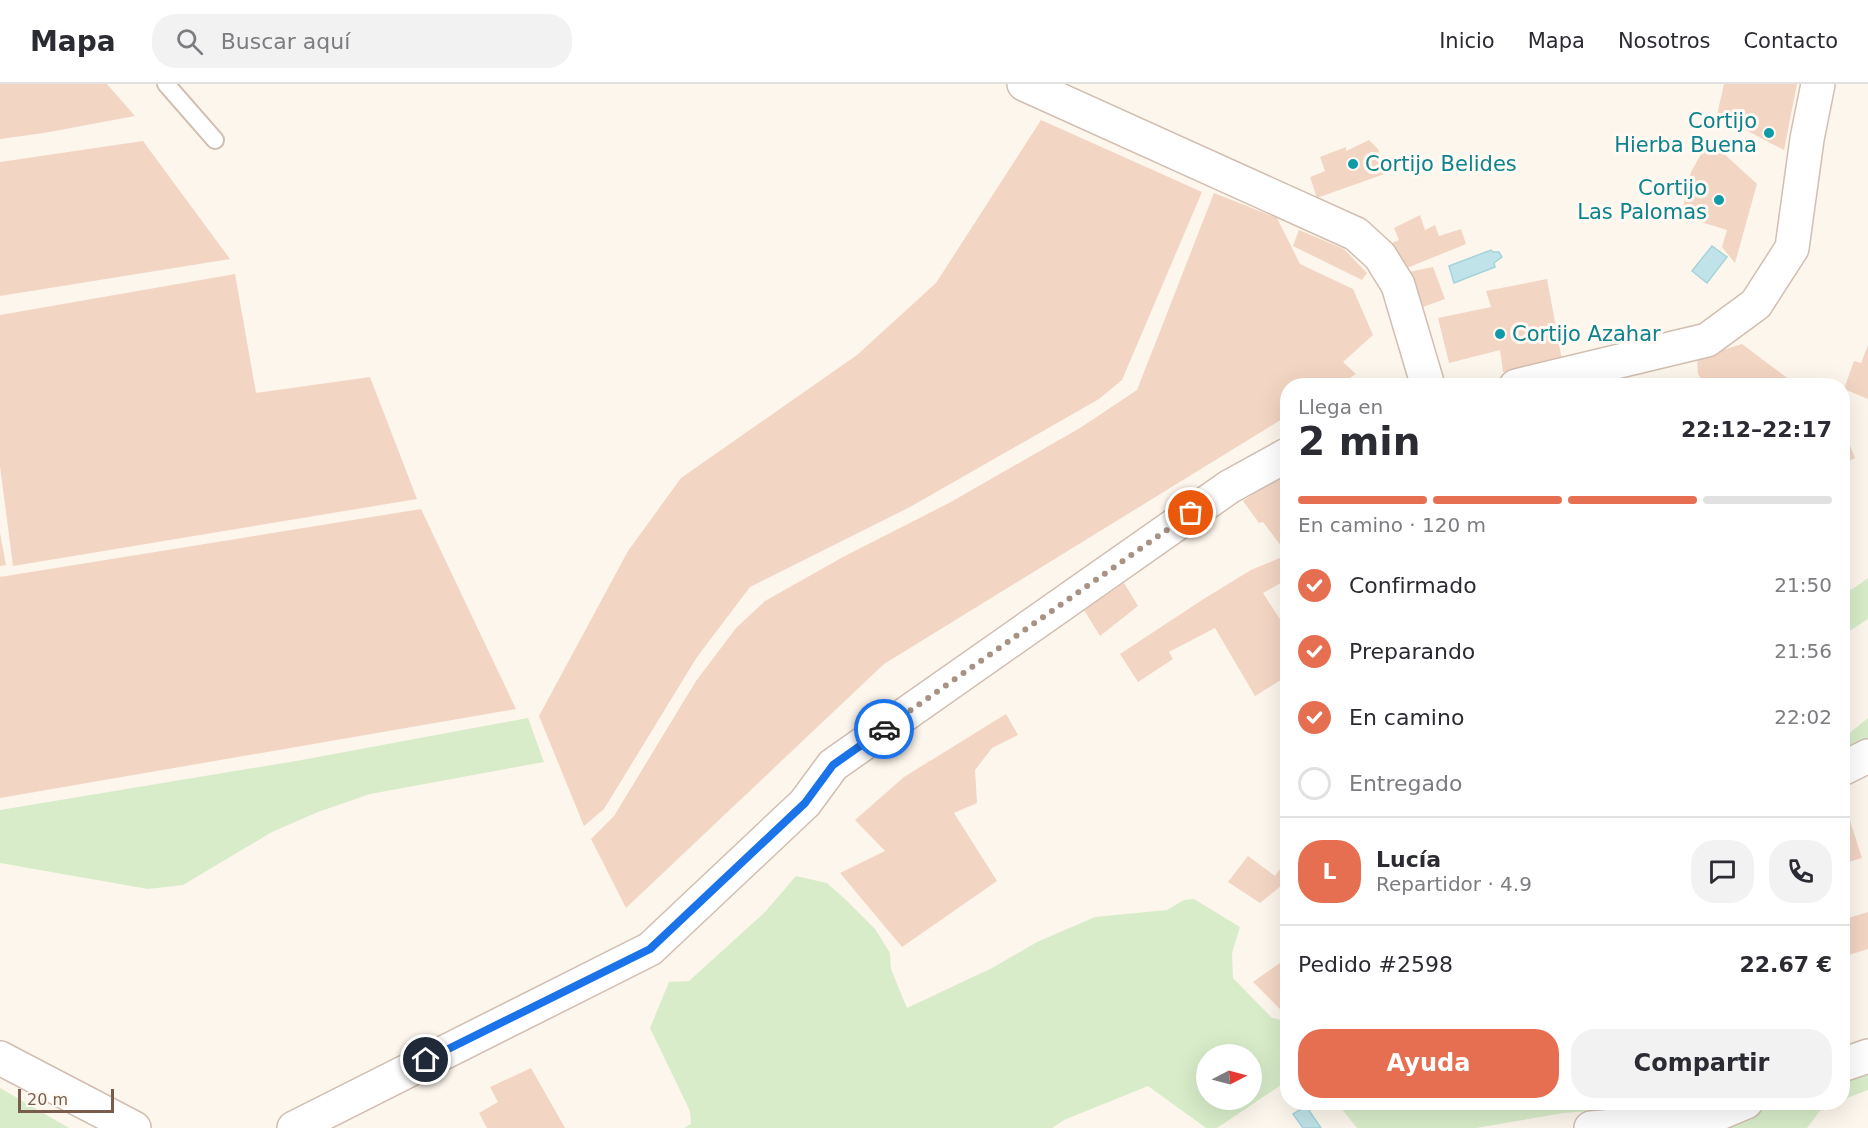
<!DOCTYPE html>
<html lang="es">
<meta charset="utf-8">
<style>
body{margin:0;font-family:"DejaVu Sans",sans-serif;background:#f2f2f3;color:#2b2b33;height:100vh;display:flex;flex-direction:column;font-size:22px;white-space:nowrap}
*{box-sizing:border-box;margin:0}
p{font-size:20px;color:#7c7c81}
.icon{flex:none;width:33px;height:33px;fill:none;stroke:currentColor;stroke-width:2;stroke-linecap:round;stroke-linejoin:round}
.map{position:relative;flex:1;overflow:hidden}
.side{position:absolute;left:1280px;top:294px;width:570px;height:732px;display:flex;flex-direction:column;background:#fff;border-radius:24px;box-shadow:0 6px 24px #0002}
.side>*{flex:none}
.needle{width:39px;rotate:84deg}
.buttons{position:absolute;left:1196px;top:960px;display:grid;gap:12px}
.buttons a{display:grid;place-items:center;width:66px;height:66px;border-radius:50%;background:#fff;box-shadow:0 6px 24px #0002;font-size:30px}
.scale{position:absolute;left:18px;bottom:15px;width:96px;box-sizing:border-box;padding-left:6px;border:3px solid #7a5c4d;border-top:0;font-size:16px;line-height:21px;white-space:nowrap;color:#7a5c4d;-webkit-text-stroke:4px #fffaf3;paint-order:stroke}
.pin{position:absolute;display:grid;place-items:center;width:51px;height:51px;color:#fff;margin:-26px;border:3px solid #fff;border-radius:50%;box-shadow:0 2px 6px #0007}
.courier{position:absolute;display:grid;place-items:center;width:60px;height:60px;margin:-30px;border:4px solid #1a73e8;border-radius:50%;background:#fff;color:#222;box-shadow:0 2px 8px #0007}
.overview em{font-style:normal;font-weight:700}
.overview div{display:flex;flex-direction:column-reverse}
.overview{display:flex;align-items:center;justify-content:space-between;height:102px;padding:0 18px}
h1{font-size:39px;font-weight:700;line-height:45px}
.bar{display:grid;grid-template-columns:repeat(4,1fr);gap:9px 6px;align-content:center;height:72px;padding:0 18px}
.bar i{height:8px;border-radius:4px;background:#e1e1e2}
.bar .on{background:#e76f51}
.bar p{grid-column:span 4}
.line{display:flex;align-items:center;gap:15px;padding:0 18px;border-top:2px solid #e1e1e2}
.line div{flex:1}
.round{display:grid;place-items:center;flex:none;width:63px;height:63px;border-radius:24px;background:#f2f2f3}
ol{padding:0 18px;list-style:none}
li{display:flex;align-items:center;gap:18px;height:66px}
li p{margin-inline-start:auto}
li .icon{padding:6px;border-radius:50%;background:#e76f51;color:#fff;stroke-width:4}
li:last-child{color:#7c7c81}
li i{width:33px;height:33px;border:3px solid #e1e1e2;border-radius:50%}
.action{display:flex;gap:12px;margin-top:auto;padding:12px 18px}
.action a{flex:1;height:69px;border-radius:24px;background:#e76f51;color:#fff;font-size:24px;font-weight:700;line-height:69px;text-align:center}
.action a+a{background:#f2f2f3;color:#2b2b33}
header{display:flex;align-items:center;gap:36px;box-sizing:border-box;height:84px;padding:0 30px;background:#fff;border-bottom:2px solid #e1e1e2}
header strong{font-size:28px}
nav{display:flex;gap:33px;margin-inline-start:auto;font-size:21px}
.search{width:420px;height:54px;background:#f2f2f3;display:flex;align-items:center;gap:15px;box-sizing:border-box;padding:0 21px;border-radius:24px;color:#7c7c81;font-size:22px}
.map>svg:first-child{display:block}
</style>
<header>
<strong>Mapa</strong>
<div class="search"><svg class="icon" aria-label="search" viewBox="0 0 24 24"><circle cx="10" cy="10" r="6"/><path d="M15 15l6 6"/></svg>Buscar aquí</div>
<nav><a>Inicio</a><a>Mapa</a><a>Nosotros</a><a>Contacto</a></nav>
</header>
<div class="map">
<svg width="1868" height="1044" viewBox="0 0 1868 1044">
<rect width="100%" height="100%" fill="#fdf6ec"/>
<path fill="#d8ecc9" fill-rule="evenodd" d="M1868,494V535L1842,552V509L1854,504Z
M528,634L544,678L370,710L318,728L272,748L183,801L148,805L0,779V726L296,677Z
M1868,634V655L1842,666V655Z
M796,792L827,799L845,815L875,845L890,869L891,885L907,924L992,884L1037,858L1095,833L1167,826L1184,816L1194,815L1240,843L1232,869L1233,894L1272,934L1287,937V997L1217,1044H1206L1148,1002L1064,1036L1052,1044H684L691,1040L690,1027L650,944L669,898L689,897L765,828ZM1206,970H1251V1016H1206Z
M1868,985V1006L1842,1016V994Z
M0,1004L69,1044H0Z
M1337,1019H1699L1563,1029L1476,1044H1357Z
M1776,1019H1836L1822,1024L1807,1044H1725Z"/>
<path fill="#bfe3e8" stroke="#a5d3da" stroke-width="1.5" d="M1712,162L1727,173L1707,199L1692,187Z
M1491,166L1493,168H1499L1502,173L1494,179L1495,183L1454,199L1449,182Z
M1306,1022L1321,1044H1303L1293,1030Z"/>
<path fill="#f3d5c3" d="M0,0H107L135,32L44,49L0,55Z
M1724,0H1797L1784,66L1717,31Z
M1041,36L1202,108L1122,296L1099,315L910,423L750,503L697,573L604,725L584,742L539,632L628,467L681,394L857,271L936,199Z
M1369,56L1378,65L1387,89L1317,114L1310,93L1325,87L1320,73L1346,63V67Z
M1709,56L1757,100L1735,179L1722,163L1727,146L1681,132L1691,88Z
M143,57L230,175L0,212V78Z
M1214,109L1277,134L1300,180L1353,205L1373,251L1343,278L1356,290L1337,302H1287V332L884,580L626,824L591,755L614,732L696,597L736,544L765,517L843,473L949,419L1080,344L1137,306Z
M1420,131L1425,146L1435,141L1439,152L1461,145L1466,160L1407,184L1385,162L1399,156L1394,144Z
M1299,146L1344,165L1367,189L1362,196L1293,162Z
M1433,183L1445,215L1423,223L1409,188Z
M235,190L256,309L370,293L417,415L13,482L0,382V231Z
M1547,195L1562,276L1503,288L1500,266L1449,279L1438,234L1491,223L1486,207Z
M1742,260L1798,302H1758L1755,299L1752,302H1706L1698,290L1697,274Z
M1868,261V315L1844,305L1854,277L1861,279Z
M1847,354L1855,374L1842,381V357Z
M1287,387V457L1281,462L1263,438L1259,439L1243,417Z
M421,425L516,625L0,714V493Z
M0,449L6,481L0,482Z
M1287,471V503L1281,499L1263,509L1287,546V592L1255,612L1215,544L1169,568L1173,575L1138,598L1120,570L1202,516L1251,486Z
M1124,499L1138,522L1100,552L1084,526Z
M1006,630L1018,651L992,664L975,686L977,719L954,729L997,797L902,863L840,789L885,767L855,736L904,693Z
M1842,712L1862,774L1842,780Z
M1248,772L1275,792L1282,782L1287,785V797L1260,819L1228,798Z
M1868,828V865L1842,873V836Z
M1287,874V925L1283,928L1253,898Z
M531,984L565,1044H487L479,1029L498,1018L490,1003Z"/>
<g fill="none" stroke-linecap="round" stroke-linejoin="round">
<defs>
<path id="lane" d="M166,0L215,56"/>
<path id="street" d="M1024,0L1356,150L1380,172L1398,201L1428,302
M1516,302L1707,256L1756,220L1792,164L1807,55L1818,0
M1842,685L1868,672
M0,974L134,1044
M1842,981L1868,972
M294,1044L650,865L805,719L833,681L1229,403L1287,371
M1591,1044L1708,1034L1746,1018"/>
</defs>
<use href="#lane" stroke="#d1beb0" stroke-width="20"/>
<use href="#street" stroke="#d1beb0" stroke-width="36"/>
<use href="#lane" stroke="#fff" stroke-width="16"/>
<use href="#street" stroke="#fff" stroke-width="33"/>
</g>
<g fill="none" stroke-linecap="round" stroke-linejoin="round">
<path stroke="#a89285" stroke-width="6" stroke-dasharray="0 10.8" d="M884,645L1191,429"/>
<path stroke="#1a73e8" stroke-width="8" d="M426,976L650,865L805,719L833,681L884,645"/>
</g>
<g fill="#0f9aa8" stroke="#fffaf3" stroke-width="2">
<circle cx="1769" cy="49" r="6"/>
<circle cx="1353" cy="80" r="6"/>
<circle cx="1719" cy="116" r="6"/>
<circle cx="1500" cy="250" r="6"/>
</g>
<g text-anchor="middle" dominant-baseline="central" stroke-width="6" stroke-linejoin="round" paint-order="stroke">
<g font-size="21" fill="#0d838f" stroke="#fffaf3" text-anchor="end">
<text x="1757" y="37">Cortijo<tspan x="1757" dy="24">Hierba Buena</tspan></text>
<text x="1365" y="80" text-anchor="start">Cortijo Belides</text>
<text x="1707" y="104">Cortijo<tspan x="1707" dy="24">Las Palomas</tspan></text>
<text x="1512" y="250" text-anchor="start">Cortijo Azahar</text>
</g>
</g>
</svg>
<div class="buttons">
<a><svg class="needle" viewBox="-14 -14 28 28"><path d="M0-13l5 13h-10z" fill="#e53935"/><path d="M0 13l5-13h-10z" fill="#7c7c81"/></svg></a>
</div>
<div class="scale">20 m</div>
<div class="pin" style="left:1191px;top:429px;background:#ea580c"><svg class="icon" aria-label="bag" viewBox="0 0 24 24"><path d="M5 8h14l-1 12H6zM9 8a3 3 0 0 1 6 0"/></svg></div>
<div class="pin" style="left:426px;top:976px;background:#1f2937"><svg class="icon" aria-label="home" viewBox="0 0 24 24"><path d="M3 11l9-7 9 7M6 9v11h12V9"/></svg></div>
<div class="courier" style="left:884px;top:645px"><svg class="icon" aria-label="car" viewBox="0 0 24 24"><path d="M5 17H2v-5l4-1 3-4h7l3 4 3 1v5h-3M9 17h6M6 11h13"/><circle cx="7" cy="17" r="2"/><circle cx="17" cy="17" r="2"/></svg></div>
<section class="side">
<div class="overview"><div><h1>2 min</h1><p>Llega en</p></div><em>22:12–22:17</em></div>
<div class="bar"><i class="on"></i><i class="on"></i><i class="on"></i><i></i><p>En camino · 120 m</p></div>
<ol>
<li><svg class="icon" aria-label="check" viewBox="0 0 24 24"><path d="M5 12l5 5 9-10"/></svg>Confirmado<p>21:50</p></li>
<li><svg class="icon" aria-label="check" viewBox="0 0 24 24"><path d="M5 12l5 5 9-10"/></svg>Preparando<p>21:56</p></li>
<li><svg class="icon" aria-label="check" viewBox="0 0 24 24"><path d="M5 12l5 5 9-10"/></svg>En camino<p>22:02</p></li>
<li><i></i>Entregado</li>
</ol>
<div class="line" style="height:108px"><b class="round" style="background:#e76f51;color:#fff">L</b><div><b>Lucía</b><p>Repartidor · 4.9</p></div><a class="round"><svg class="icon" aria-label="chat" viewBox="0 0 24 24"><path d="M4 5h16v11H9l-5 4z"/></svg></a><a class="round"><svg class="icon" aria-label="phone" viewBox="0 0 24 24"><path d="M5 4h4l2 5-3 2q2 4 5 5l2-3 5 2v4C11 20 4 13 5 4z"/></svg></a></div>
<div class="line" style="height:78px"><div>Pedido #2598</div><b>22.67 €</b></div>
<div class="action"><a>Ayuda</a><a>Compartir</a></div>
</section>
</div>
